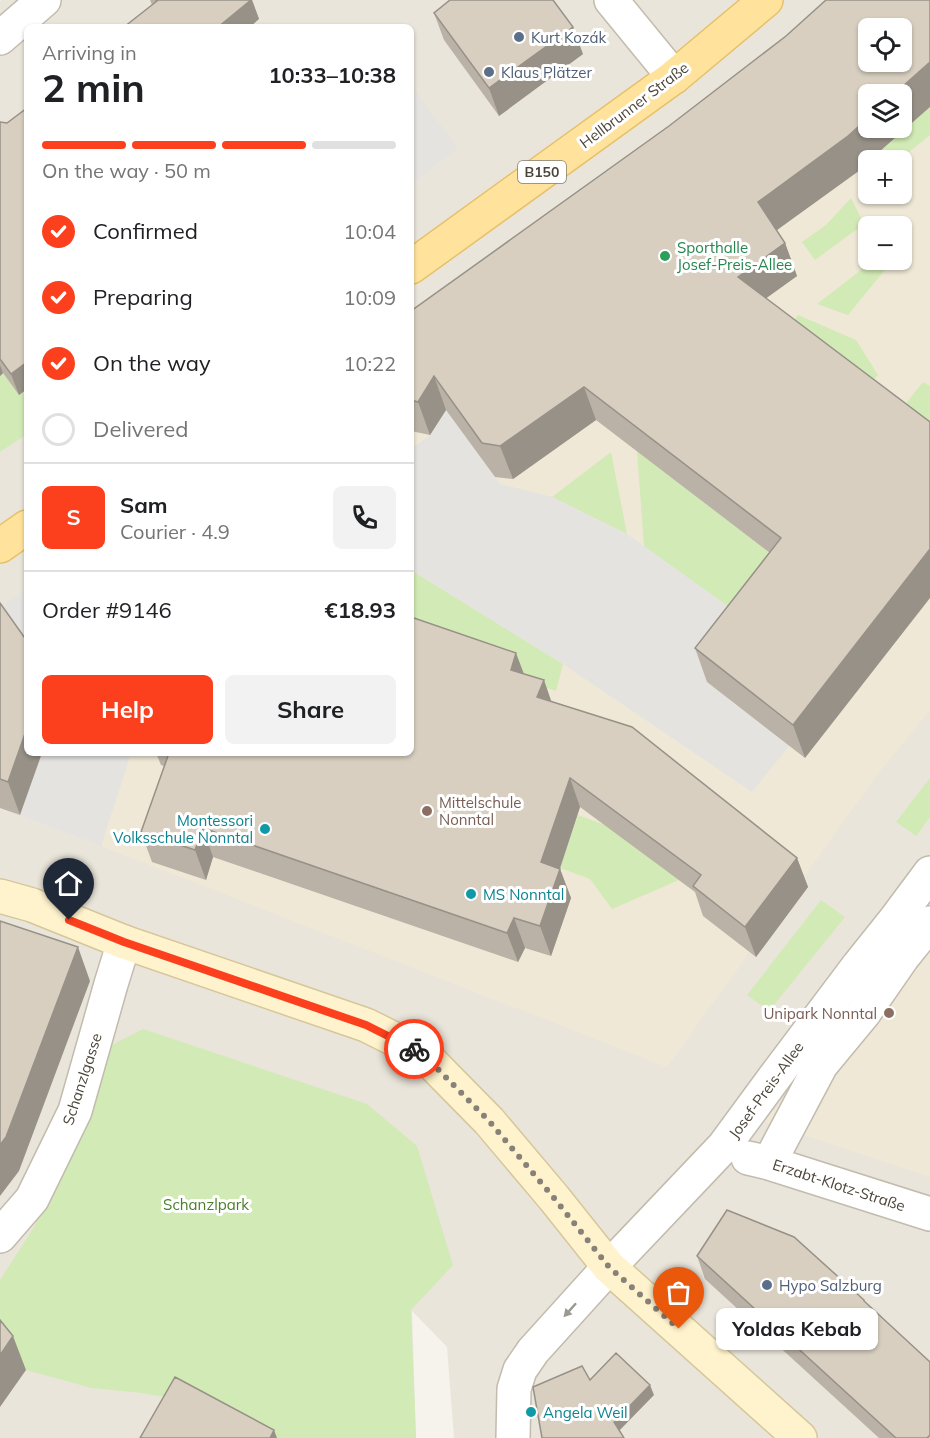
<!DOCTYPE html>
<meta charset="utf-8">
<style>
body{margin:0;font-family:Mulish,sans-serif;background:#f2f2f2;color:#202124;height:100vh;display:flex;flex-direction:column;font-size:22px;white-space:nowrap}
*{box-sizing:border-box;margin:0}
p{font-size:20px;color:#757577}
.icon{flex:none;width:33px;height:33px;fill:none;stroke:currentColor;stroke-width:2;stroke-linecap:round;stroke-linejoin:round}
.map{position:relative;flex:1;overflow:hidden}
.sheet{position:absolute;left:24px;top:24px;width:390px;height:732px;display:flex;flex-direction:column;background:#fff;border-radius:9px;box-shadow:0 2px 4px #0004}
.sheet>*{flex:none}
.fabs{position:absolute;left:858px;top:18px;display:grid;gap:12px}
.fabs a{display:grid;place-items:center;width:54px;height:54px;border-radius:9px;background:#fff;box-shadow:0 2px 4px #0004;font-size:30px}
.pin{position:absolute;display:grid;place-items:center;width:51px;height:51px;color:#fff;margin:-62px -26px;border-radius:50% 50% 50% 0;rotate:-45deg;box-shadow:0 0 6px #0007}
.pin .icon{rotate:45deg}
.courier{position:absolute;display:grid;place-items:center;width:60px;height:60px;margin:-30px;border:4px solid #fc3f1d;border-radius:50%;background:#fff;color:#222;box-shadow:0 2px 8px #0007}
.bubble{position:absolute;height:42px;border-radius:9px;background:#fff;box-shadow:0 2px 4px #0004;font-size:20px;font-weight:700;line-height:42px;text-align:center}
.headline em{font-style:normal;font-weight:700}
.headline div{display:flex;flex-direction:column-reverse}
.headline{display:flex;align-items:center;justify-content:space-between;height:102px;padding:0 18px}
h1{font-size:39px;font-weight:700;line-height:45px}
.bar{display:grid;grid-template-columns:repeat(4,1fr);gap:9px 6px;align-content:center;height:72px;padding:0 18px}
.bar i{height:8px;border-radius:4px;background:#e0e0e0}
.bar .on{background:#fc3f1d}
.bar p{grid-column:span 4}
.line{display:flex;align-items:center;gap:15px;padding:0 18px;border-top:2px solid #e0e0e0}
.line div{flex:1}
.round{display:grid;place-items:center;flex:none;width:63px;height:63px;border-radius:9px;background:#f2f2f2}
ol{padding:0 18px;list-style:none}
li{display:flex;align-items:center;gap:18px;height:66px}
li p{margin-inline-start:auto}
li .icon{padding:6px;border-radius:50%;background:#fc3f1d;color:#fff;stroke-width:4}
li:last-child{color:#757577}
li i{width:33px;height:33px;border:3px solid #e0e0e0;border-radius:50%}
.button{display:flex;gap:12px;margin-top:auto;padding:12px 18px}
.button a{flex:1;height:69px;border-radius:9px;background:#fc3f1d;color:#fff;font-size:24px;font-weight:700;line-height:69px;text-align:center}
.button a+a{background:#f2f2f2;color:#202124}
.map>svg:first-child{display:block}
</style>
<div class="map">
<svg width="930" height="1438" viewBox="0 0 930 1438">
<rect width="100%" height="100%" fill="#f6f3ec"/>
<path fill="#eae5da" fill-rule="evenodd" d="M1,0H930V1438H454L447,1347L412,1311L416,1438H0V1ZM27,27H411V753H27ZM868,28H902V62H868ZM868,94H902V128H868ZM868,160H902V194H868ZM868,226H902V260H868Z"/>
<path fill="#efe8d6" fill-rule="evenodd" d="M873,0H930V710L876,776L667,1067L101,846L131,753H411V353ZM868,28H902V62H868ZM868,94H902V128H868ZM868,160H902V194H868ZM868,226H902V260H868Z
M930,904V1177L765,1122Z"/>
<path fill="#d2eab5" d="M930,107V135L899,160H870Z
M851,198L864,224L815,260L802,242L826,225Z
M874,260H890L892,261L848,315L817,304Z
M798,315L856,340L878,375L863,390L782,335Z
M3,373L19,395L27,389V434L0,452V376Z
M923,382L930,386V444L895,417Z
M637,451L793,571L753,624L645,560Z
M611,452L627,534L552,497Z
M411,570L563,664L556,691L527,682L411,643Z
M930,778V817L916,836L896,822Z
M578,815L605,825L679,880L612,909L590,879L552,865L566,849Z
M821,900L845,917L769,1011L747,995Z
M143,1029L367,1104L417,1146L453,1265L411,1310L416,1438H255L183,1400L142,1393L92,1388L26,1370L0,1338V1280L34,1227L76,1135L110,1046Z"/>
<path fill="#e5e3e0" d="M411,85L458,148L411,184Z
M446,410L500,484L552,497L627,534L753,624L789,746L752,792L563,664L411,570V449L430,435Z
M27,590V657L0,607Z
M42,753H131L101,846L20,815Z"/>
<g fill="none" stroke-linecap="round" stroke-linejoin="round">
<defs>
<path id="pedestrian" d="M748,1158L769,1163L930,1214
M769,1163L821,1065L864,1013L902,958L930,923
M0,1236L32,1199L75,1111L111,984L124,942"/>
<path id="minor" d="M611,0L674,77
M0,38L44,0
M513,1438L514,1389L520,1370L533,1351L609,1267L724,1146L774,1078L859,965L895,920L930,873"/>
<path id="secondary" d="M0,896L32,905L124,942L366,1025L422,1053L489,1121L554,1198L609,1267L800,1438"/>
<path id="primary" d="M411,267L674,77L766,0
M0,546L27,527"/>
</defs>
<use href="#pedestrian" stroke="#c2bbae" stroke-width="36"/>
<use href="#minor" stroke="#c2bbae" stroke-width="36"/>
<use href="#secondary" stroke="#d6c79b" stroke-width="36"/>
<use href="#primary" stroke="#e6c16a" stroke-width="36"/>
<use href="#pedestrian" stroke="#fff" stroke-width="33"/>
<use href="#minor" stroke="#fff" stroke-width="33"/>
<use href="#secondary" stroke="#fff3cd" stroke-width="33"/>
<use href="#primary" stroke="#ffe39c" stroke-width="33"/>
</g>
<path fill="#bab2a6" d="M150,0H252L259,19L152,5Z
M434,13L583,54L499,116L444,40Z
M27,108V389L19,395L3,373L0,376V122L7,123Z
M868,160V162L860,170L777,230L785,243L797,276L766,298L805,758L707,682L695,648L770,553L596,420L513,479L495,477L446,410L430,435L411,431V311Z
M0,603L20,815L0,808Z
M524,674L552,702L797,858L808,887L756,957L703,916L695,892L580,807L560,869L571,898L551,956L525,948L518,962L213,857L206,880L152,862L141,832L164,766L161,765L156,753H411Z
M697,1256L865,1302L930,1438H879L705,1279Z"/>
<path fill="#979187" d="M251,0H252L259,19L250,27H218Z
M573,27L583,54L499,116L489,88Z
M930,62V107L870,160H868V162L860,170L770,235L758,202L868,118V128H902V94H894Z
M785,243L797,276L750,310L738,277Z
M27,362V389L19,395L11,374Z
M0,365L3,373L0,376Z
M434,376L446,410L430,435L418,402Z
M584,387L596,420L513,479L500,446Z
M930,549V598L805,758L793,725Z
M516,653L527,682L511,670Z
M544,680L554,709L537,697Z
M27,728V753H42L20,815L8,782Z
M570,778L580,807L552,892L541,862Z
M203,828L213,857L206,880L195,850Z
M797,858L808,887L756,957L745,927Z
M560,869L571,898L551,956L540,926Z
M514,918L525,948L518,962L507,933Z
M78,947L90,981L19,1171L0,1196V1145Z
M13,1336L26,1370L0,1407V1355Z
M650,1385L654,1395L618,1432L614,1422Z
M274,1430L277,1438H270Z"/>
<path fill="#d8cfc1" stroke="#979187" stroke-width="1.5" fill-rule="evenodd" d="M156,0H251L218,27H124L157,1Z
M450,0H553L573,27L489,88L434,13Z
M826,0H930V62L894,94H868V118L848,136L758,202L785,243L738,277L930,422V549L793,725L695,648L781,538L584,387L500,446L482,443L434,376L418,402L411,400V311L669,126L786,36ZM868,28H902V62H868Z
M27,108V362L11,374L0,359V122L7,123Z
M0,603L27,641V728L8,782L0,779Z
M411,617L516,653L511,670L544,680L537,697L632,727L797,858L745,927L693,886L701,875L570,778L541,862L560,869L540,926L514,918L507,933L203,828L195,850L141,832L169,753H411Z
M0,921L78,947L6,1137L0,1145Z
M727,1210L794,1237L864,1300V1301L930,1362V1435L927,1438H896L697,1256Z
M0,1320L13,1336L0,1355Z
M616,1353L650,1385L614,1422L624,1438H542L533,1387L582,1366L590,1380Z
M175,1377L274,1430L270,1438H140Z"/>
<defs><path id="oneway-solid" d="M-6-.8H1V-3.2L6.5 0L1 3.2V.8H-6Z" transform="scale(1.5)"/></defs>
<use fill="#9c9892" href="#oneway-solid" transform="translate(570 1310) rotate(132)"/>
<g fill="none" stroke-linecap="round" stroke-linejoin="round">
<path stroke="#878178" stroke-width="6" stroke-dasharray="0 10.8" d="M414,1049L422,1053L489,1121L554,1198L609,1267L679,1329"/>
<path stroke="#fc3f1d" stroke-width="8" d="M69,920L124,942L366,1025L414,1049"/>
</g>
<g fill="#5c6f8a" stroke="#fff" stroke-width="2">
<circle cx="519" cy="37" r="6"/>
<circle cx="489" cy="72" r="6"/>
<circle cx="767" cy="1285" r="6"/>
</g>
<circle fill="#2e9e5b" stroke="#fff" stroke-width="2" cx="665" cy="256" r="6"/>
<g fill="#8d6e63" stroke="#fff" stroke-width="2">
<circle cx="427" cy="811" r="6"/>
<circle cx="889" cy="1013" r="6"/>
</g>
<g fill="#0f9aa8" stroke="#fff" stroke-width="2">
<circle cx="265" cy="829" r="6"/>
<circle cx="471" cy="894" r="6"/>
<circle cx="531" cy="1412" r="6"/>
</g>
<g text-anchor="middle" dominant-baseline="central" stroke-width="6" stroke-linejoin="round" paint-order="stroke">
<rect fill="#fff" stroke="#817c74" stroke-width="1.5" x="518" y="161" width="48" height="22" rx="4.5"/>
<g font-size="14" font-weight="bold" fill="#4b4439">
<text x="542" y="172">B150</text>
</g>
<g font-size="15" fill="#4e5e75" stroke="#fff" text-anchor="start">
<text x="531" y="37">Kurt Kozák</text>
<text x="501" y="72">Klaus Plätzer</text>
<text x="779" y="1285">Hypo Salzburg</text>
</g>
<g font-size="15" fill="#4b4439" stroke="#fff">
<text transform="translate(634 105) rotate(-37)">Hellbrunner Straße</text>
<text transform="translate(82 1079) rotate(-72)">Schanzlgasse</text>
<text transform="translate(766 1090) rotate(-54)">Josef-Preis-Allee</text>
<text transform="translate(839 1185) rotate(18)">Erzabt-Klotz-Straße</text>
</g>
<g font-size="15" fill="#27864d" stroke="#fff" text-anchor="start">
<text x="677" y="247">Sporthalle<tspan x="677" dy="17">Josef-Preis-Allee</tspan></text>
</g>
<g font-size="15" fill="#785e54" stroke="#fff" text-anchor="start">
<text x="439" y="802">Mittelschule<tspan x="439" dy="17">Nonntal</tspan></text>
<text x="877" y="1013" text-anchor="end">Unipark Nonntal</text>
</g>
<g font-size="15" fill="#0d838f" stroke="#fff" text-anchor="start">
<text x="253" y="820" text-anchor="end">Montessori<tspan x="253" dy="17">Volksschule Nonntal</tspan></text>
<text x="483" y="894">MS Nonntal</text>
<text x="543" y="1412">Angela Weil</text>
</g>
<g font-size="15" fill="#4a7f2a" stroke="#fff">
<text x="206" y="1204">Schanzlpark</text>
</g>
</g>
</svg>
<div class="fabs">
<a><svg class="icon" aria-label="locate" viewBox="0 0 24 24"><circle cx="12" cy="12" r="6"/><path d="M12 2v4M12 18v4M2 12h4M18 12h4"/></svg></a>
<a><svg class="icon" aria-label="layers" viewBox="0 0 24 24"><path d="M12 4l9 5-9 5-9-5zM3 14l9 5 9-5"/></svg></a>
<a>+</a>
<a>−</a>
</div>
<div class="pin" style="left:679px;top:1329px;background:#ea580c"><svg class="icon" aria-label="bag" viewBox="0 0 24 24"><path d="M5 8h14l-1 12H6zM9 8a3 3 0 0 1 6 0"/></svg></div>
<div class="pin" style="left:69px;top:920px;background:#1f2937"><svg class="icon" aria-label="home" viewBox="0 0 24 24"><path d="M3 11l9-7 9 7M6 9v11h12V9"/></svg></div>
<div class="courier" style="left:414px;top:1049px"><svg class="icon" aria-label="bike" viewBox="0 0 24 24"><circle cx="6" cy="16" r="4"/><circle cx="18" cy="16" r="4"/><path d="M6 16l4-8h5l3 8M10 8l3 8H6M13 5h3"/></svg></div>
<div class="bubble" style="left:716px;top:1308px;width:162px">Yoldas Kebab</div>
<section class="sheet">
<div class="headline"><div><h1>2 min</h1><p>Arriving in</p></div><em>10:33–10:38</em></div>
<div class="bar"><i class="on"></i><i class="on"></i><i class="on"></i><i></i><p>On the way · 50 m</p></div>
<ol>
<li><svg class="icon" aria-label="check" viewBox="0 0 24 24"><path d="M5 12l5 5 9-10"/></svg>Confirmed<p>10:04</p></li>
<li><svg class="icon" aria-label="check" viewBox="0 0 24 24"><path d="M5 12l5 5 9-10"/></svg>Preparing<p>10:09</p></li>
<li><svg class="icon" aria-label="check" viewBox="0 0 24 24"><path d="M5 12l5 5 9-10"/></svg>On the way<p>10:22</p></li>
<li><i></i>Delivered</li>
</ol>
<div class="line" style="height:108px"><b class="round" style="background:#fc3f1d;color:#fff">S</b><div><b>Sam</b><p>Courier · 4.9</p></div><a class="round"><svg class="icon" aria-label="phone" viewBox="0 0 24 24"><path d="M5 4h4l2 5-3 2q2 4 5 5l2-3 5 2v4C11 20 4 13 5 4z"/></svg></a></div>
<div class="line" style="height:78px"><div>Order #9146</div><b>€18.93</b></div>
<div class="button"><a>Help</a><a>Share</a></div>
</section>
</div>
